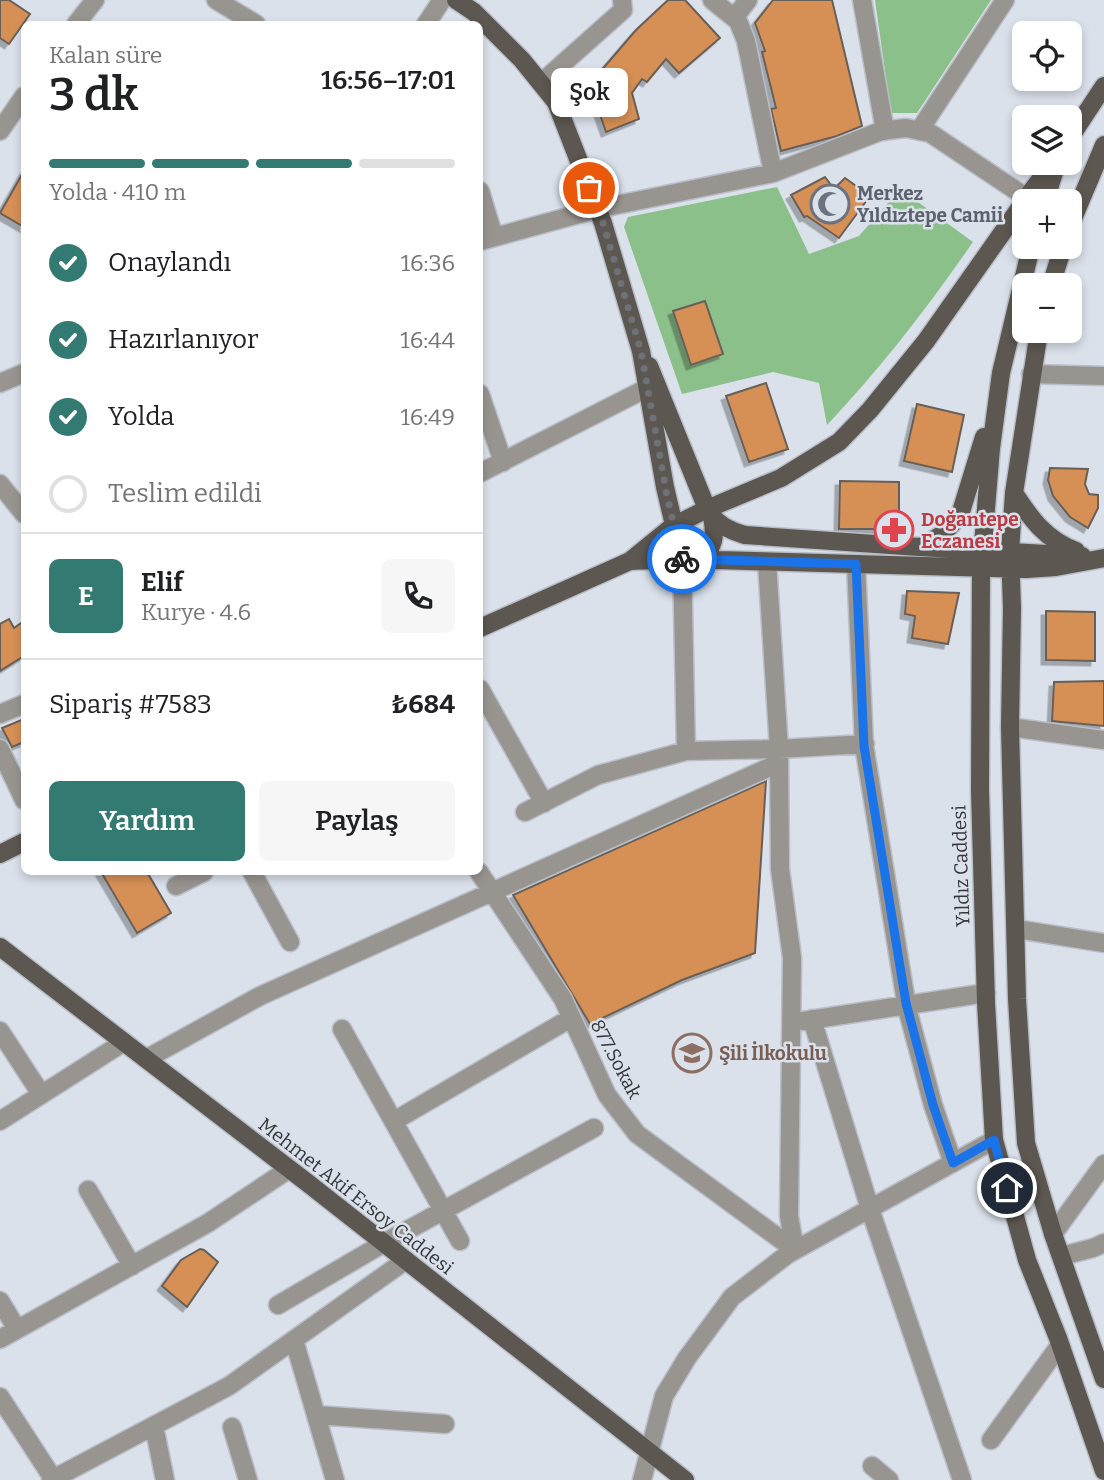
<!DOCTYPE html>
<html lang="tr">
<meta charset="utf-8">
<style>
body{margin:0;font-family:Bitter,serif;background:#f6f6f6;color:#202124;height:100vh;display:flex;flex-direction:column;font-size:26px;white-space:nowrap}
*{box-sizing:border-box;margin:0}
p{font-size:23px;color:#757577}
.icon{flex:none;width:38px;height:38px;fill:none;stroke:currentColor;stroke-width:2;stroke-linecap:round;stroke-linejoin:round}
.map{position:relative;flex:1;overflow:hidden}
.drawer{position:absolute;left:21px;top:21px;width:462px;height:854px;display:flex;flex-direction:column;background:#fff;border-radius:10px;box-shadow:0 4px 10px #0003}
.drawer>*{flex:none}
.buttons{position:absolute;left:1012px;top:21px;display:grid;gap:14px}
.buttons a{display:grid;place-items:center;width:70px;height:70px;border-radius:10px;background:#fff;box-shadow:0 4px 10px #0003;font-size:35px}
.pin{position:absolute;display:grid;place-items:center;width:60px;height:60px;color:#fff;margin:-30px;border:4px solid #fff;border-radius:50%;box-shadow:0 2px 7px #0007}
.courier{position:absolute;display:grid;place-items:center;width:70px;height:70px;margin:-35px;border:5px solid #1a73e8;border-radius:50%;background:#fff;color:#222;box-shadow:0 2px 9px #0007}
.bubble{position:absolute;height:49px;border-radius:10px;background:#fff;box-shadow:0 4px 10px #0003;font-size:23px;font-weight:600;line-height:49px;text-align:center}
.head em{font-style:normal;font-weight:600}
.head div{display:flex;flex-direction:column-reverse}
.head{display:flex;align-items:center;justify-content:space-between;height:119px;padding:0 28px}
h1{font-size:46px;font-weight:600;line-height:52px}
.bar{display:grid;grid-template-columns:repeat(4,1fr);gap:10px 7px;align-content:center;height:84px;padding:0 28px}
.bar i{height:9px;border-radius:5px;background:#e0e0e0}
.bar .selected{background:#337a73}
.bar p{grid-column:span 4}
.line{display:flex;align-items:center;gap:18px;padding:0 28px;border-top:2px solid #e0e0e0}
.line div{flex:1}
.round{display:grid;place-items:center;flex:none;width:74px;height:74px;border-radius:10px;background:#f6f6f6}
ol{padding:0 28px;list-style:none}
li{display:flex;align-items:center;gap:21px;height:77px}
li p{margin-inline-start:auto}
li .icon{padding:7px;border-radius:50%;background:#337a73;color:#fff;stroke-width:4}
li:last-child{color:#757577}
li i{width:38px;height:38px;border:4px solid #e0e0e0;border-radius:50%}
.cta{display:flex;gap:14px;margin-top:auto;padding:14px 28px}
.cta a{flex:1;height:80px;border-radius:10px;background:#337a73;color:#fff;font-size:28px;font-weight:600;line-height:80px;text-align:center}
.cta a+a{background:#f6f6f6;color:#202124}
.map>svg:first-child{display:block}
</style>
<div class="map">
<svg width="1104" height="1480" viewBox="0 0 1104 1480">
<defs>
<filter id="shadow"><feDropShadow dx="-4.5" dy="4.5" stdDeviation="0" flood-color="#0004"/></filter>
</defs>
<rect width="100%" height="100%" fill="#dae1eb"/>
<path fill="#8bc08a" d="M875,0H991L917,113H891Z
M777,187L809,254L859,236L900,189L973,242C928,307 881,368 827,425L819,383L773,372L682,394L624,227L628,217Z"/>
<path fill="#d69057" stroke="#685f58" stroke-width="2" filter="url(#shadow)" d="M0,0H9L30,14L9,44L0,38Z
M668,0H685L720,38L679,73L666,59L647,82L642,79L632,93L639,119L606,132L591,89L593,80L636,30Z
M773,0H832L862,126L837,136L781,151L771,109L776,108L762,52L765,51L755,23Z
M24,171V227L0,213Z
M825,177L834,189L845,178L870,196L839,238L807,216L804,217L791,195Z
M705,301L723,354L691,365L673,311Z
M766,383L788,449L749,462L726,396Z
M917,404L964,415L952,472L904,461Z
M1050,468L1088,469L1085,484L1089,494L1098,495V508L1088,528L1070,517L1053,496L1048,480Z
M840,481L899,482V529H839Z
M907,591L959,593L948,644L912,638L915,616L905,614Z
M1046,611L1095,612V661L1046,660Z
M9,619L14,628L24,621V656L0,671V624Z
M1104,681V726L1052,721L1054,682Z
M24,719V742L12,747L2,728Z
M766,781L755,953L682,980L590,1024L513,895Z
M101,872H147L171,913L137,933Z
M200,1249L204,1250L218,1262L187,1307L162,1286L181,1260Z"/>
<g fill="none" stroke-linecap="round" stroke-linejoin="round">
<defs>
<path id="minor" d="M216,0L256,24
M712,0L738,21L746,41L773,173
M862,0L885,131
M734,18L748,0
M76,24L95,0
M426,24L442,0
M541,83L623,10L622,0
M0,131L24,96
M919,131L1005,0
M480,191L494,237
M480,241L597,209L773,173L881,131L906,128L930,133L1027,198
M1031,374L1104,376
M0,383L24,373
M480,394L503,462
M480,473L647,388
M0,484L24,514
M682,559L686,751
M767,562L779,749L780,869L792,958L789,1216L795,1250
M856,564L864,745L907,1008L933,1105L953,1163
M480,689L544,803
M0,714L24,704
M1010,727L1104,740
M0,749L24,800
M525,812L598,775L686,751L779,749L865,744
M252,872L290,942
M479,872L563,999L607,1095L637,1134L795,1250
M176,886L204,872
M1016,929L1104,943
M812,1019L870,1209L962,1480
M803,1021L986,993
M342,1029L460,1241
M0,1031L41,1094
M146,1059L260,996L779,763
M0,1121L124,1042
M394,1121L571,1018
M88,1190L132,1266
M1053,1234L1104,1164
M1062,1256L1093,1248L1104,1243
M0,1301L17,1329
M278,1305L384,1243L594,1128
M0,1339L208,1223L289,1169
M294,1340L335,1480
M0,1397L54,1480
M316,1415L445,1424
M154,1426L165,1480
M232,1427L248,1480
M991,1440L1060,1345
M872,1466L889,1480
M51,1480L229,1386L406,1260
M642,1480L664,1396L687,1358L732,1297L788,1254L994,1140"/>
<path id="major" d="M456,0L474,12L522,60L556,102L603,223L641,351L665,487L682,559
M1069,139L1104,86
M1024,201L1053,163
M1045,201L1056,166
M1024,202L926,341L870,410L839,442L781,478L707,509L673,526L630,561L682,559L1027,569L1056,567L1104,558
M1069,228L1104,145
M1031,247L1001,373L991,448L981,569L980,790L986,1003L994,1140L1027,1260L1058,1338L1104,1471
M1051,285L1063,247
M1039,331L1014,493L1010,551L1012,608L1010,727L1017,999L1026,1143L1053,1234L1104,1379
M649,366L707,509C716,524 728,530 745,535L919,547L1082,556
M1014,493C1031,519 1046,540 1076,551
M921,547L943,534L960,515L984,437
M698,560C715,549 716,536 712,517
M480,628L630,561
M0,854L24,842
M0,947L309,1184L685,1480"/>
</defs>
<use href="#minor" stroke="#b9bfc8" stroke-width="21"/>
<use href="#major" stroke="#b9bfc8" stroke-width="21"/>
<use href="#minor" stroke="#989591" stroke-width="18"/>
<use href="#major" stroke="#5c5750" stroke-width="18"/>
</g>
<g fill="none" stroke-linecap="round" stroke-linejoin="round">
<path stroke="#6e7278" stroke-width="7" stroke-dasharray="0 12.6" d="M589,188L603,223L641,351L667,496L682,559"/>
<path stroke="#1a73e8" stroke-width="9" d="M682,559L856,564L864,746L906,1003L933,1105L953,1163L994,1140L1007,1188"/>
</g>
<defs>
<symbol id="mosque-ring" viewBox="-11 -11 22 22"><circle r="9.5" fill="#dae1eb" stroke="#6b7280" stroke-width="1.5"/><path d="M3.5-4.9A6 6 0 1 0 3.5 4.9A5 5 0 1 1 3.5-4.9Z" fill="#6b7280"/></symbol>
<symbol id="pharmacy-ring" viewBox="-11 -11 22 22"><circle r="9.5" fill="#dae1eb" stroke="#e0444e" stroke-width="1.5"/><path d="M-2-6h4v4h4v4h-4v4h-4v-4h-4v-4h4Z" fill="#e0444e"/></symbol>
<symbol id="school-ring" viewBox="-11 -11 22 22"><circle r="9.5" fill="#dae1eb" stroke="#8d6e63" stroke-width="1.5"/><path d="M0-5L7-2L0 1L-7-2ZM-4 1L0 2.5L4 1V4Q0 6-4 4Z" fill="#8d6e63"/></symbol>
</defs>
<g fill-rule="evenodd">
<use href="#mosque-ring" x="808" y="182" width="44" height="44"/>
<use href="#pharmacy-ring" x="872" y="508" width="44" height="44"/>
<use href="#school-ring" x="670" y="1031" width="44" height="44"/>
</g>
<g text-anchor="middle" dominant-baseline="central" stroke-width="5" stroke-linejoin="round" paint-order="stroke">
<g font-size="19" font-weight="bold" fill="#5b616d" stroke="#dae1eb" text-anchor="start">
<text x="857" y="193">Merkez<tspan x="857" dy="22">Yıldıztepe Camii</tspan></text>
</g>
<g font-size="19" font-weight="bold" fill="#be3a42" stroke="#dae1eb" text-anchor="start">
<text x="921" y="519">Doğantepe<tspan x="921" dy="22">Eczanesi</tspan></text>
</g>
<g font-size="19" fill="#34363a" stroke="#dae1eb">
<text transform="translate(961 866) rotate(-92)">Yıldız Caddesi</text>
<text transform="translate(616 1059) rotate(62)">877.Sokak</text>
<text transform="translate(356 1196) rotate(38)">Mehmet Akif Ersoy Caddesi</text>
</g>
<g font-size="19" font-weight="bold" fill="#785e54" stroke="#dae1eb" text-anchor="start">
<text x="719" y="1053">Şili İlkokulu</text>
</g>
</g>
</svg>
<div class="buttons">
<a><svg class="icon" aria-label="locate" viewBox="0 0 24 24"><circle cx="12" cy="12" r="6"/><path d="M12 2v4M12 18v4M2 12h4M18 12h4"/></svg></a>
<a><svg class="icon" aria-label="layers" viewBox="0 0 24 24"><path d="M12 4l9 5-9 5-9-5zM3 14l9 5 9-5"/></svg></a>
<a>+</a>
<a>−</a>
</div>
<div class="pin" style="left:589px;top:188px;background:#ea580c"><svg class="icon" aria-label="bag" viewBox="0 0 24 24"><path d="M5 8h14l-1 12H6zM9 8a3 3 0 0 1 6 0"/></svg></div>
<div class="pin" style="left:1007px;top:1188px;background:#1f2937"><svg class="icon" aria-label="home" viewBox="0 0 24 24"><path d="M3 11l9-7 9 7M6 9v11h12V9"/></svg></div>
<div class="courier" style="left:682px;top:559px"><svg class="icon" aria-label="bike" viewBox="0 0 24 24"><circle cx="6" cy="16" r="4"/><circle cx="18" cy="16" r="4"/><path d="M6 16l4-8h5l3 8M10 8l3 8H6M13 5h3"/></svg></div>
<div class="bubble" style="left:551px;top:68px;width:77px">Şok</div>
<section class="drawer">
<div class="head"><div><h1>3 dk</h1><p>Kalan süre</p></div><em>16:56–17:01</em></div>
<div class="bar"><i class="selected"></i><i class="selected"></i><i class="selected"></i><i></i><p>Yolda · 410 m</p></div>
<ol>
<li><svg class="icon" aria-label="check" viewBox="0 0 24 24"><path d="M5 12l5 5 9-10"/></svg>Onaylandı<p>16:36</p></li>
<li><svg class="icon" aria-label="check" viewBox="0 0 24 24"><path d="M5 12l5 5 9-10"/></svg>Hazırlanıyor<p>16:44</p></li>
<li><svg class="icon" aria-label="check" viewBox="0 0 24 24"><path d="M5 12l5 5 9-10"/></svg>Yolda<p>16:49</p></li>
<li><i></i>Teslim edildi</li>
</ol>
<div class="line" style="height:126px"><b class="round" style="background:#337a73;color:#fff">E</b><div><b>Elif</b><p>Kurye · 4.6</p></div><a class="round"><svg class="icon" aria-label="phone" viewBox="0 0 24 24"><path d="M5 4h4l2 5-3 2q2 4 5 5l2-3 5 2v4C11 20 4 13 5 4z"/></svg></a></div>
<div class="line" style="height:91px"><div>Sipariş #7583</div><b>₺684</b></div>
<div class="cta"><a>Yardım</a><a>Paylaş</a></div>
</section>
</div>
